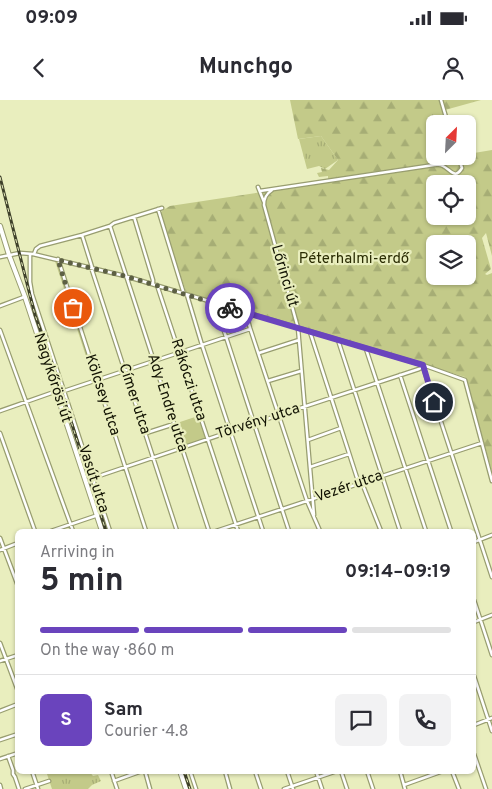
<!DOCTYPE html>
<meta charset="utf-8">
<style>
body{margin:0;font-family:Overpass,sans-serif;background:#f2f2f3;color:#2b2b33;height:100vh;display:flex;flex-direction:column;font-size:19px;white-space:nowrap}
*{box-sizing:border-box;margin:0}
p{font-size:16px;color:#7c7c81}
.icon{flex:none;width:28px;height:28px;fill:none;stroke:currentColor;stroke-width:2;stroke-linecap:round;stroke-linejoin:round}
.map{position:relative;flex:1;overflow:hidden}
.side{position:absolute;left:15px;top:429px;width:461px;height:245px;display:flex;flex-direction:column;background:#fff;border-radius:8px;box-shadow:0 1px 4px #0004}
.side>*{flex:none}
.needle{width:32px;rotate:24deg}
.fabs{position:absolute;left:426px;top:15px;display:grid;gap:10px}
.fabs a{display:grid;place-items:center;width:50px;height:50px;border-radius:8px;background:#fff;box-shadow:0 1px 4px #0004;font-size:25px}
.pin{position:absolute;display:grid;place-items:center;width:42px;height:42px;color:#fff;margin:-21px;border:2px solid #fff;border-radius:50%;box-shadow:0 1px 5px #0007}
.courier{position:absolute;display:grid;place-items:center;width:50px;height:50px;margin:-25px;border:4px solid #6a44bd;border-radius:50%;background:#fff;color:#222;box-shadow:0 1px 6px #0007}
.head em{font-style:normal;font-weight:700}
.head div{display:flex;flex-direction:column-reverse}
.head{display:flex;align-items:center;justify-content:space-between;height:85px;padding:0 25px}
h1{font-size:32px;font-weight:700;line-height:38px}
.bar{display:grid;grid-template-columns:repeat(4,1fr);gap:8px 5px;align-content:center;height:60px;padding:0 25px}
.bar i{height:6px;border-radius:4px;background:#e1e1e2}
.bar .current{background:#6a44bd}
.bar p{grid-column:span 4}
.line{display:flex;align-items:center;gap:12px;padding:0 25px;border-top:1px solid #e1e1e2}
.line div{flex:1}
.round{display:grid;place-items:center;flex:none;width:52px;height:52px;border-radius:8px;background:#f2f2f3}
.status{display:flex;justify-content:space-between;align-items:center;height:35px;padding:0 25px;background:#fff;direction:ltr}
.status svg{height:14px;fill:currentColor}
header{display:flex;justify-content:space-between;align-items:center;height:65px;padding:0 25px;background:#fff;font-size:22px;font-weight:700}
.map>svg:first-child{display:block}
</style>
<div class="status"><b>09:09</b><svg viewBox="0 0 49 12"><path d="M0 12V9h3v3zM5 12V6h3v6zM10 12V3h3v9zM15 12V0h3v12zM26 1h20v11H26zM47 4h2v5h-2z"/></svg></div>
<header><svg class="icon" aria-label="back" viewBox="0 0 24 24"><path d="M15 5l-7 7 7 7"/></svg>Munchgo<svg class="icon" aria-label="person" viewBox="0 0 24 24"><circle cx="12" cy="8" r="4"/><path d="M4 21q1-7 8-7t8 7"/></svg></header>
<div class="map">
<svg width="492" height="689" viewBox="0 0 492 689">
<defs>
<pattern id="grass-tufts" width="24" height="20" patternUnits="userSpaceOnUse" patternTransform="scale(1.25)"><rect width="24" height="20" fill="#c3ca89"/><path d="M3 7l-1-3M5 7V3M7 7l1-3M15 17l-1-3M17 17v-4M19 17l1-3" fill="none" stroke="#a6ad75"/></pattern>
<pattern id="forest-firs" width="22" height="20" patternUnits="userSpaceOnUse" patternTransform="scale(1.25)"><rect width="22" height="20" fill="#c3ca89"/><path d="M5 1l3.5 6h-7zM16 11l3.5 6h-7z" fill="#a6ad75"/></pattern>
</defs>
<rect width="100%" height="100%" fill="#e9eebe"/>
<path fill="url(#grass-tufts)" d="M321,36L338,60L325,69L319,66L307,69L299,39Z
M46,671H89L93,676L98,675L101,681L92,685L88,689H52Z"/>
<path fill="url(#forest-firs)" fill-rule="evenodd" d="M290,0H481L445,10L449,24H435V56H468V54L492,50V156L486,133L482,138L491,169L485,174L487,175L492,173V372L470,294L467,280L465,277L407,259L386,253L186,192L160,114L163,110L170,106L328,82V76L319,77L317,73L322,72L321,68L329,70L338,60L321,36L298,39ZM435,84H468V116H435ZM435,144H468V176H435Z"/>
<path fill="#c3ca89" d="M54,158L58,159L97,280L94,281Z
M201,315L208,339L181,348L174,324Z"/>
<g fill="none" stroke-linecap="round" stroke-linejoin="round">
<defs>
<path id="minor" d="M441,0L448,24
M258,87L264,102
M272,90C266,94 264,98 264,105L298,228L314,415
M260,91L434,65C438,65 440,64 443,66C451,70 455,80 462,68L458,56
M158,109L184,194
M134,117L153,180V184
M110,126L209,431
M82,135L92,167
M30,154V182L32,194L110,431
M34,154L36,149L40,146L82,135L110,126L114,123L162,108
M0,157L20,153L33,154L125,176L423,265L465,280L492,381
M58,159L146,431
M91,167L177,431
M157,185L238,431
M187,195L202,245L263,431
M215,203L289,431
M0,206L24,197
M246,213L250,228L307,401L320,431
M0,230L73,431
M310,232L359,384
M338,240L400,431
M366,249L426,431
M259,253L299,240
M423,267L492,477
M400,275L451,431
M268,281L301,271
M64,291L250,229
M0,311L57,291
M0,333L35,431
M146,333L174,324
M308,340L341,328
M310,367L349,354
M93,378L279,315L419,269L423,267
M362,383L381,431
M51,431L104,413
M216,431L482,343
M0,438L18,486
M474,442L492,435
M0,450L18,443
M474,500L492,555
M474,522L492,515
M0,543L18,591
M0,561L18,555
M474,576L492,631
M0,611L18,604
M474,625L492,618
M0,640L18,634
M474,654L486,689
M8,656L13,670V674L15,677L19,689
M0,659L18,653
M32,671L38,689
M111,671L117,689
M145,671L150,689
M190,671L196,689
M225,671L230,689
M255,671L261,689
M287,671L293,689
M316,671L322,689
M341,671L347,689
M367,671L373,689
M400,671L405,689
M452,671L459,689
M114,681L142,671
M0,685L1,689
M404,685L443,671
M25,689L49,681
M284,689L337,671"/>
<path id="major" d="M0,126L9,155L25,197L102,431
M180,671L186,689"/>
</defs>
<use href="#minor" stroke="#989d70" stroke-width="5"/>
<use href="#major" stroke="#989d70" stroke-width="6"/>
<use href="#minor" stroke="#fff" stroke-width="2.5"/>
<use href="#major" stroke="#fff" stroke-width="4"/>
<defs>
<path id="rail" d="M0,77L35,215L55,271L106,431
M184,671L190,689"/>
</defs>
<use href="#rail" stroke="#3f412b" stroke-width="3"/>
<use href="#rail" stroke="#e9eebe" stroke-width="1" stroke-dasharray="4" stroke-linecap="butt"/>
</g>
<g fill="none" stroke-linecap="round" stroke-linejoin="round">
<path stroke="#5d6044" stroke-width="5" stroke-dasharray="0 9" d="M73,208L58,160L125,176L230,208"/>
<path stroke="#6a44bd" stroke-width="6" d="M230,208L423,265L434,302"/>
</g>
<g text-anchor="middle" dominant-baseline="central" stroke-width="4.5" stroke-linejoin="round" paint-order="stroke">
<g font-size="15" fill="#2a2c03" stroke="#e9eebe">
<text x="354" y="159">Péterhalmi-erdő</text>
</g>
<g font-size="15" fill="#121303" stroke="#e9eebe">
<text transform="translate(284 176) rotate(74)">Lőrinci út</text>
<text transform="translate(52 278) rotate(72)">Nagykőrösi út</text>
<text transform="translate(188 280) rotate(72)">Rákóczi utca</text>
<text transform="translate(102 295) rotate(72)">Kölcsey utca</text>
<text transform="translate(134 299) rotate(72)">Címer utca</text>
<text transform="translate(167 303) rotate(72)">Ady Endre utca</text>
<text transform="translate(258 322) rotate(-18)">Törvény utca</text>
<text transform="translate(93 379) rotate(72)">Vasút utca</text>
<text transform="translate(349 387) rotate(-19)">Vezér utca</text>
</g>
</g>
</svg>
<div class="fabs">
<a><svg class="needle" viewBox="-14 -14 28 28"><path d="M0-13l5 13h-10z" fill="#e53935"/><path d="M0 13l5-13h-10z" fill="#7c7c81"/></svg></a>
<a><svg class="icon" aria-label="locate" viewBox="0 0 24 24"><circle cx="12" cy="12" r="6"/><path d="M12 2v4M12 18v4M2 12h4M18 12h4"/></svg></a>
<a><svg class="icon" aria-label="layers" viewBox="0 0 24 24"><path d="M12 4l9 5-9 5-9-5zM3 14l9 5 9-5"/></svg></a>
</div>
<div class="pin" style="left:73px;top:208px;background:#ea580c"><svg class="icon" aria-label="bag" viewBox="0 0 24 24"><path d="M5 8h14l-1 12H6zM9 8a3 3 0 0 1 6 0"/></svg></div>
<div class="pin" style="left:434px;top:302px;background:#1f2937"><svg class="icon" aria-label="home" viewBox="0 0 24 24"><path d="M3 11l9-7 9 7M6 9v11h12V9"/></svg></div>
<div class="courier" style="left:230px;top:208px"><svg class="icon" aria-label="bike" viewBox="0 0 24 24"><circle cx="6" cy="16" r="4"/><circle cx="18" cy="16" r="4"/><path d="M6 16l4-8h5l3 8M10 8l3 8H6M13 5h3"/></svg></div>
<section class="side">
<div class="head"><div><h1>5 min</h1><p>Arriving in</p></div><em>09:14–09:19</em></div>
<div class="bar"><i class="current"></i><i class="current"></i><i class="current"></i><i></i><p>On the way · 860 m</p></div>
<div class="line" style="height:90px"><b class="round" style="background:#6a44bd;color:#fff">S</b><div><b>Sam</b><p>Courier · 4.8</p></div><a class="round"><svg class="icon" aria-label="chat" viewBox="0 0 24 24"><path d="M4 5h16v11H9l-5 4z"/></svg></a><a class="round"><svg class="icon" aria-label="phone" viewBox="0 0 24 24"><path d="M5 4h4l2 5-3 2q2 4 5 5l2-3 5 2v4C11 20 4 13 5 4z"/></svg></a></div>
</section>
</div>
